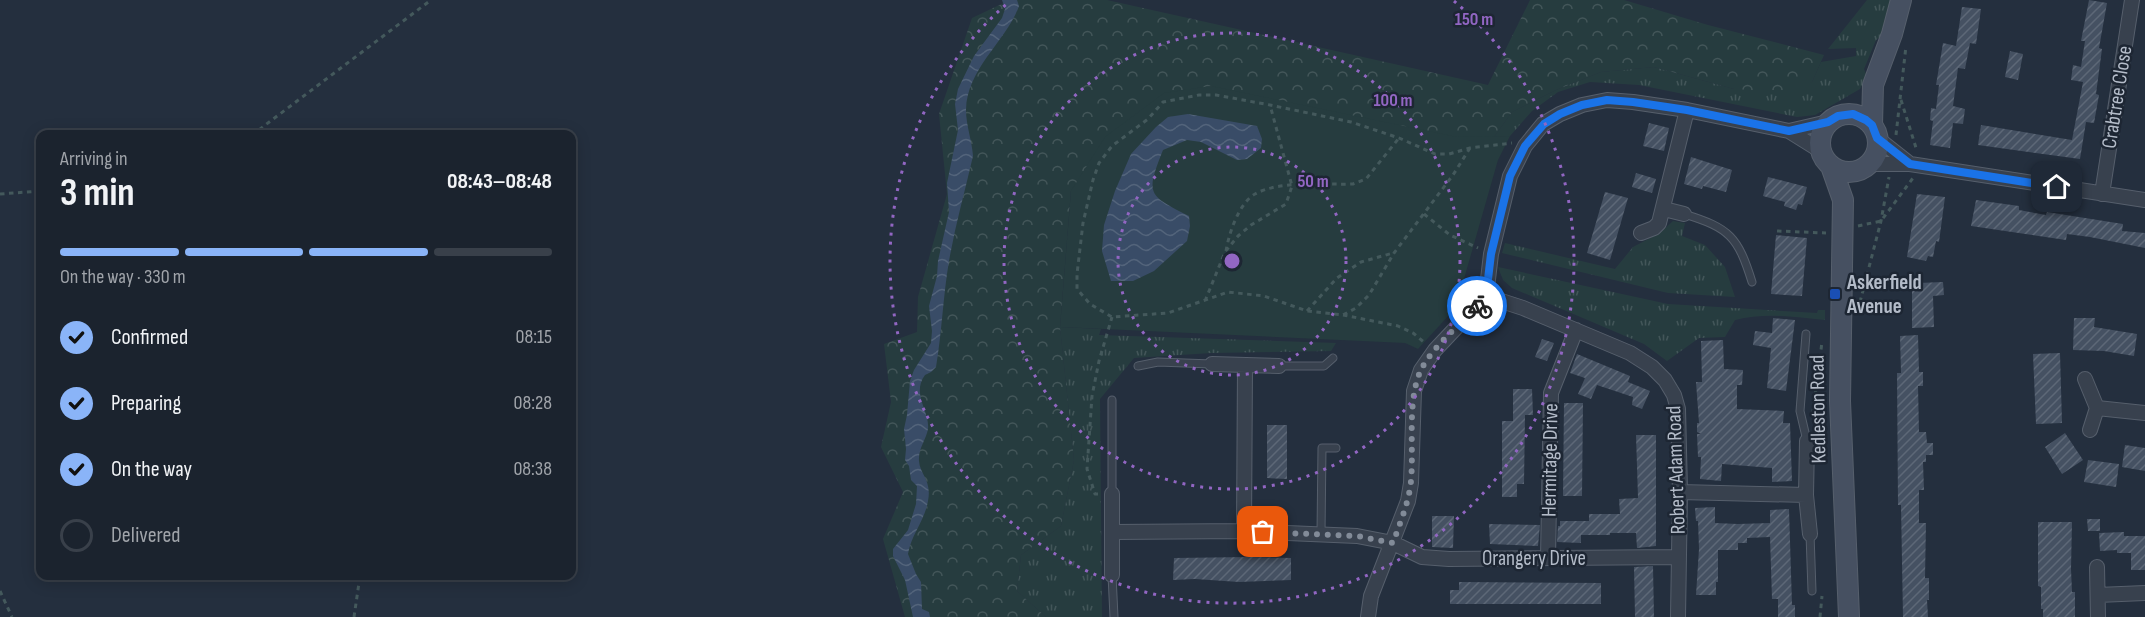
<!DOCTYPE html>
<meta charset="utf-8">
<style>
body{margin:0;font-family:"Sofia Sans Condensed",sans-serif;background:#242b36;color:#f1f3f6;height:100vh;display:flex;flex-direction:column;font-size:22px;white-space:nowrap}
*{box-sizing:border-box;margin:0}
p{font-size:20px;color:#a0a4aa}
.icon{flex:none;width:33px;height:33px;fill:none;stroke:currentColor;stroke-width:2;stroke-linecap:round;stroke-linejoin:round}
.map{position:relative;flex:1;overflow:hidden}
.details{position:absolute;left:36px;top:130px;width:540px;height:450px;display:flex;flex-direction:column;background:#1b232e;border-radius:12px;box-shadow:0 3px 15px #0003,0 0 0 2px #39404a}
.details>*{flex:none}
.pin{position:absolute;display:grid;place-items:center;width:51px;height:51px;color:#fff;margin:-26px;border-radius:12px;box-shadow:0 3px 9px #0006}
.courier{position:absolute;display:grid;place-items:center;width:60px;height:60px;margin:-30px;border:4px solid #1a73e8;border-radius:50%;background:#fff;color:#222;box-shadow:0 2px 8px #0007}
.summary em{font-style:normal;font-weight:700}
.summary div{display:flex;flex-direction:column-reverse}
.summary{display:flex;align-items:center;justify-content:space-between;height:102px;padding:0 24px}
h1{font-size:39px;font-weight:700;line-height:45px}
.bar{display:grid;grid-template-columns:repeat(4,1fr);gap:9px 6px;align-content:center;height:72px;padding:0 24px}
.bar i{height:8px;border-radius:4px;background:#39404a}
.bar .current{background:#8ab4f8}
.bar p{grid-column:span 4}
ol{padding:0 24px;list-style:none}
li{display:flex;align-items:center;gap:18px;height:66px}
li p{margin-inline-start:auto}
li .icon{padding:6px;border-radius:50%;background:#8ab4f8;color:#111;stroke-width:4}
li:last-child{color:#a0a4aa}
li i{width:33px;height:33px;border:3px solid #39404a;border-radius:50%}
.map>svg:first-child{display:block}
</style>
<div class="map">
<svg width="2145" height="617" viewBox="0 0 2145 617">
<defs>
<pattern id="grass-tufts" width="24" height="20" patternUnits="userSpaceOnUse" patternTransform="scale(1.5)"><rect width="24" height="20" fill="#263c3f"/><path d="M3 7l-1-3M5 7V3M7 7l1-3M15 17l-1-3M17 17v-4M19 17l1-3" fill="none" stroke="#435659"/></pattern>
<pattern id="forest-crowns" width="20" height="18" patternUnits="userSpaceOnUse" patternTransform="scale(1.5)"><rect width="20" height="18" fill="#263c3f"/><path d="M2 6a3 3 0 1 1 6 0M12 15a3 3 0 1 1 6 0" fill="none" stroke="#435659"/></pattern>
<pattern id="water-waves" width="16" height="10" patternUnits="userSpaceOnUse" patternTransform="scale(1.5)"><rect width="16" height="10" fill="#394c67"/><path d="M0 5q4-4 8 0t8 0" fill="none" stroke="#53647b"/></pattern>
<pattern id="building-hatch" width="6" height="6" patternUnits="userSpaceOnUse" patternTransform="scale(1.5)"><rect width="6" height="6" fill="#455162"/><path d="M-1 1l2-2M0 6l6-6M5 7l2-2" fill="none" stroke="#5d6877"/></pattern>
</defs>
<rect width="100%" height="100%" fill="#242f3e"/>
<path fill="url(#grass-tufts)" d="M1867,0H1893L1884,34L1876,40L1864,69L1867,76L1860,89L1815,115L1797,117L1639,85L1590,82L1558,92L1532,111L1510,136L1494,137L1512,112L1556,90L1601,72L1654,67L1734,89L1812,82L1821,62L1856,56V48L1828,49Z
M1673,221L1685,223L1682,236L1705,245L1725,267L1735,297L1668,293L1502,253L1505,243L1615,269L1633,247L1660,233Z
M1498,267L1668,304L1817,313L1818,310H1825V320C1795,317 1765,312 1735,320L1725,337L1699,338L1667,361L1644,344L1512,288L1503,280Z
M1060,327L1101,329L1099,335L1336,343L1331,351L1211,353L1134,358L1100,399L1102,617H1046L1017,591L1021,555L1061,526L1074,460Z"/>
<path fill="url(#forest-crowns)" d="M1010,0H1107L1488,85L1530,0H1624L1708,25L1824,55L1812,82L1786,92L1734,89L1654,67L1601,72L1556,90L1512,112L1494,137H1457L1071,191L1060,327L1074,460L1061,526L1021,555L1017,591L1046,617H905L883,539L903,492L881,447L891,402L884,344L917,332L918,297L947,194L939,114L972,18Z"/>
<path fill="#263c3f" d="M1211,86L1457,137L1510,136L1498,160L1464,279L1461,302L1418,349L1405,343L1060,327L1071,191L1105,137L1164,93Z"/>
<path fill="url(#water-waves)" d="M1002,0H1017L1019,6C1006,42 967,68 966,110C966,125 972,141 973,156C965,191 955,226 949,261C943,296 942,332 936,367L931,372L925,375C911,394 930,411 928,429C926,440 918,449 919,461C920,475 932,480 928,501C925,520 911,535 908,554L916,574L921,582L922,609L929,612L930,617H913L905,580L893,556V549L908,530L916,504L917,486L911,480L909,466L905,460L906,449L904,429L907,415L910,381L914,370L931,343L932,331L929,306L937,276L938,261L949,212L947,183L958,130L955,104L958,89L974,56L1002,18L1005,9Z
M1188,114L1257,126L1262,139L1261,148L1247,159L1237,160L1201,142L1187,140L1163,150C1145,195 1148,195 1189,216L1190,226L1187,241L1154,271L1133,281H1111L1102,251L1104,225L1115,191L1131,154L1156,127L1168,117Z"/>
<path fill="url(#building-hatch)" d="M2089,0L2107,3L2099,48L2102,49L2096,94L2099,95L2094,123L2086,122L2080,159L1978,145L1981,125L2072,140L2083,82L2071,80L2073,65L2081,67L2085,41H2081Z
M1962,7L1981,9L1976,44L1970,43L1965,69L1958,68L1953,106L1965,109L1963,124L1953,123L1950,148L1930,145L1933,121L1930,120L1931,108L1936,109L1939,85H1936L1943,43L1956,46Z
M2010,51L2023,54L2018,80L2005,77Z
M1649,123L1669,128L1664,151L1643,146Z
M1691,157L1732,170L1726,192L1703,186L1702,189L1684,184Z
M1636,173L1656,179L1652,193L1632,187Z
M1768,177L1807,187L1802,205L1798,204L1796,210L1784,206L1785,202L1763,196Z
M1605,192L1628,198L1610,260L1587,253Z
M1917,194L1945,197L1939,242L1936,241L1933,257L1928,256L1926,261L1907,257Z
M1976,200L2019,206V210L2046,215L2047,212L2123,224L2122,231L2145,233V248L2090,237L2067,234L2066,240L1971,226Z
M1776,235L1807,238L1802,296L1771,294Z
M1943,282L1944,295L1933,296L1934,327L1912,328V290L1918,289V283Z
M1773,318L1795,320L1786,391L1767,388L1771,348L1753,345L1755,331L1772,333Z
M2074,318H2095L2094,327L2137,334L2134,356L2104,351L2073,350Z
M1918,335L1919,372H1923V386H1918L1919,432H1926L1927,443H1933V455H1926V462H1923L1924,490H1919V523H1926L1925,578H1929V600H1927L1928,617H1903L1901,505H1898L1897,373H1901L1900,336Z
M1542,339L1554,343L1547,361L1535,357Z
M1723,340L1724,369L1743,370L1742,385H1737V409L1784,411L1783,423H1790L1792,481L1772,482V468L1722,464L1721,481L1700,479L1701,457H1698L1697,434H1701L1697,432V423H1699L1696,382H1702L1701,341Z
M2060,353L2062,423L2036,424L2033,354Z
M1577,354L1630,376L1628,382L1650,391L1642,409L1632,405L1633,397L1597,385L1591,399L1578,394L1585,378L1570,373Z
M1513,389H1532L1533,415H1525L1524,484H1517V497H1502V421H1513Z
M1564,403H1583L1582,496H1563Z
M1267,425H1287V479L1267,478Z
M2065,433L2083,460L2062,474L2045,447Z
M1636,435H1656V546L1637,548L1636,533H1610V535H1581V543L1557,542L1558,526H1560V521H1589V514H1620L1619,499L1638,498Z
M2125,445L2145,448V471L2122,467Z
M2088,460L2119,464L2116,487L2084,482Z
M1715,507V523L1738,524L1770,523V510L1789,509L1792,605H1795V617H1778V599H1772L1770,537L1747,538V543H1738V550H1718V582H1716V595H1696L1699,549L1698,521H1696L1695,508Z
M1432,516H1454L1453,548L1432,547Z
M2087,519H2100V531H2088Z
M2038,522H2072L2071,569L2072,592H2075V617H2043V609H2041V587L2038,586Z
M1489,524L1540,525L1538,546L1490,544Z
M2124,532V536H2145V570H2131V553H2117V550L2100,551L2099,533Z
M1249,557L1291,558V580L1239,582L1195,579L1173,580L1174,558Z
M1653,566L1654,617H1635L1634,567Z
M1459,582L1601,583V604H1450V590H1459Z"/>
<g fill="none" stroke-linecap="round" stroke-linejoin="round">
<defs>
<path id="lane" d="M1684,214C1730,228 1738,237 1752,282
M1806,334L1800,411L1807,441
M1138,366L1158,362L1212,364
M1279,366H1324L1333,358
M1112,494V400
M1321,533L1322,448H1336
M1810,534L1812,591
M1112,575L1114,617"/>
<path id="street" d="M1789,131L1828,122
M1877,138L1910,164
M1868,164H1910L2145,200
M2102,194L2132,0
M1664,209L1684,214
M1641,233L1654,228L1659,223L1687,110
M1486,296L1523,308L1630,353L1652,367L1665,380L1674,395L1678,409L1680,492L1678,617
M1212,364L1279,366
M2085,379L2097,408L2145,413
M2090,430L2097,408
M1807,441L1806,495L1810,534
M1680,492L1806,495
M1244,531L1245,365
M1113,532L1244,531L1357,536L1393,543L1422,557L1449,559L1678,557
M1548,558L1551,393L1576,330
M2097,567L2098,617
M1112,575V494
M2098,595L2145,593
M1368,617L1371,596L1408,501L1411,483L1414,391L1421,370L1435,350L1486,296L1491,254L1510,176L1525,146L1543,124L1560,114L1582,105L1607,100L1633,102L1687,110L1789,131L1821,151"/>
<path id="secondary" d="M1820 143a29 29 0 1 1 58 0a29 29 0 1 1-58 0Z
M1872,125L1873,85L1892,34L1901,0
M1831,166L1843,200L1840,401L1849,617"/>
</defs>
<use href="#lane" stroke="#565f6c" stroke-width="9"/>
<use href="#street" stroke="#565f6c" stroke-width="16"/>
<use href="#secondary" stroke="#565f6c" stroke-width="22"/>
<path stroke="#44595c" stroke-width="3" stroke-dasharray="4.5 4.5" stroke-linecap="butt" d="M1901,100L1917,151
M252,135L431,0
M1896,135L1906,46
M1470,148L1453,175L1394,253L1369,295L1356,308L1343,315L1307,311L1264,296L1228,292L1168,313L1112,317L1090,304L1077,289V274L1083,223L1093,180L1099,163L1112,146L1148,119L1163,102L1199,95H1216L1270,105L1351,122L1399,138L1435,154H1449L1470,148L1512,143
M0,194L40,191
M1424,214L1450,235L1478,248
M1858,226L1881,221L1913,178
M1777,231L1826,233
M1226,251C1229,233 1239,203 1255,194C1280,180 1325,185 1353,184L1366,179L1399,138
M1205,301L1225,252L1238,236L1251,225L1286,204L1292,186L1270,105
M1860,302L1881,221L1889,177
M1307,311L1337,278L1361,262L1393,253
M1343,315L1398,326L1413,333L1425,343
M1813,412L1822,342
M1098,494H1095L1087,469L1092,396L1099,361L1112,317
M0,591L12,617
M354,617L360,576
M1820,617L1822,596"/>
<use href="#lane" stroke="#38414e" stroke-width="7"/>
<use href="#street" stroke="#38414e" stroke-width="14"/>
<use href="#secondary" stroke="#465061" stroke-width="20"/>
</g>
<g fill="none" stroke-linecap="round" stroke-linejoin="round">
<path stroke="#828b98" stroke-width="6" stroke-dasharray="0 10.8" d="M1263,532L1357,536L1393,543C1400,523 1409,502 1411,481C1414,447 1407,403 1420,372C1430,349 1460,325 1477,306"/>
<path stroke="#1a73e8" stroke-width="8" d="M1477,306L1486,296L1491,254L1510,176L1525,146L1544,124L1560,114L1582,105L1607,100L1633,102L1687,110L1789,131L1828,122L1838,116L1853,114L1866,120L1872,125L1877,138L1910,164L2057,187"/>
</g>
<g fill="none" stroke="#9266c3" stroke-width="3" stroke-dasharray="3 6">
<circle cx="1232" cy="261" r="114"/>
<circle cx="1232" cy="261" r="228"/>
<path d="M1454 1A342 342 0 1 1 1010 1"/>
</g>
<rect fill="#1a4fb4" stroke="#1d2633" stroke-width="2" x="1829" y="288" width="12" height="12" rx="3"/>
<g text-anchor="middle" dominant-baseline="central" stroke-width="5" stroke-linejoin="round" paint-order="stroke">
<g font-size="21" fill="#b4bcc9" stroke="#1d2633">
<text transform="translate(2117 97) rotate(-81)">Crabtree Close</text>
<text transform="translate(1818 409) rotate(-91)">Kedleston Road</text>
<text transform="translate(1550 460) rotate(-89)">Hermitage Drive</text>
<text transform="translate(1676 470) rotate(-92)">Robert Adam Road</text>
<text x="1534" y="558">Orangery Drive</text>
</g>
<g font-size="21" font-weight="bold" fill="#b4bcc9" stroke="#1d2633" text-anchor="start">
<text x="1847" y="282">Askerfield<tspan x="1847" dy="24">Avenue</tspan></text>
</g>
</g>
<circle cx="1232" cy="261" r="9" fill="#9266c3" stroke="#1d2633" stroke-width="3"/>
<g font-size="18" text-anchor="middle" font-weight="bold" fill="#9266c3" stroke="#1d2633" stroke-width="5" stroke-linejoin="round" paint-order="stroke">
<text x="1474" y="25">150 m</text>
<text x="1393" y="106">100 m</text>
<text x="1313" y="187">50 m</text>
</g>
</svg>
<div class="pin" style="left:1263px;top:532px;background:#ea580c"><svg class="icon" aria-label="bag" viewBox="0 0 24 24"><path d="M5 8h14l-1 12H6zM9 8a3 3 0 0 1 6 0"/></svg></div>
<div class="pin" style="left:2057px;top:187px;background:#1f2937"><svg class="icon" aria-label="home" viewBox="0 0 24 24"><path d="M3 11l9-7 9 7M6 9v11h12V9"/></svg></div>
<div class="courier" style="left:1477px;top:306px"><svg class="icon" aria-label="bike" viewBox="0 0 24 24"><circle cx="6" cy="16" r="4"/><circle cx="18" cy="16" r="4"/><path d="M6 16l4-8h5l3 8M10 8l3 8H6M13 5h3"/></svg></div>
<section class="details">
<div class="summary"><div><h1>3 min</h1><p>Arriving in</p></div><em>08:43–08:48</em></div>
<div class="bar"><i class="current"></i><i class="current"></i><i class="current"></i><i></i><p>On the way · 330 m</p></div>
<ol>
<li><svg class="icon" aria-label="check" viewBox="0 0 24 24"><path d="M5 12l5 5 9-10"/></svg>Confirmed<p>08:15</p></li>
<li><svg class="icon" aria-label="check" viewBox="0 0 24 24"><path d="M5 12l5 5 9-10"/></svg>Preparing<p>08:28</p></li>
<li><svg class="icon" aria-label="check" viewBox="0 0 24 24"><path d="M5 12l5 5 9-10"/></svg>On the way<p>08:38</p></li>
<li><i></i>Delivered</li>
</ol>
</section>
</div>
